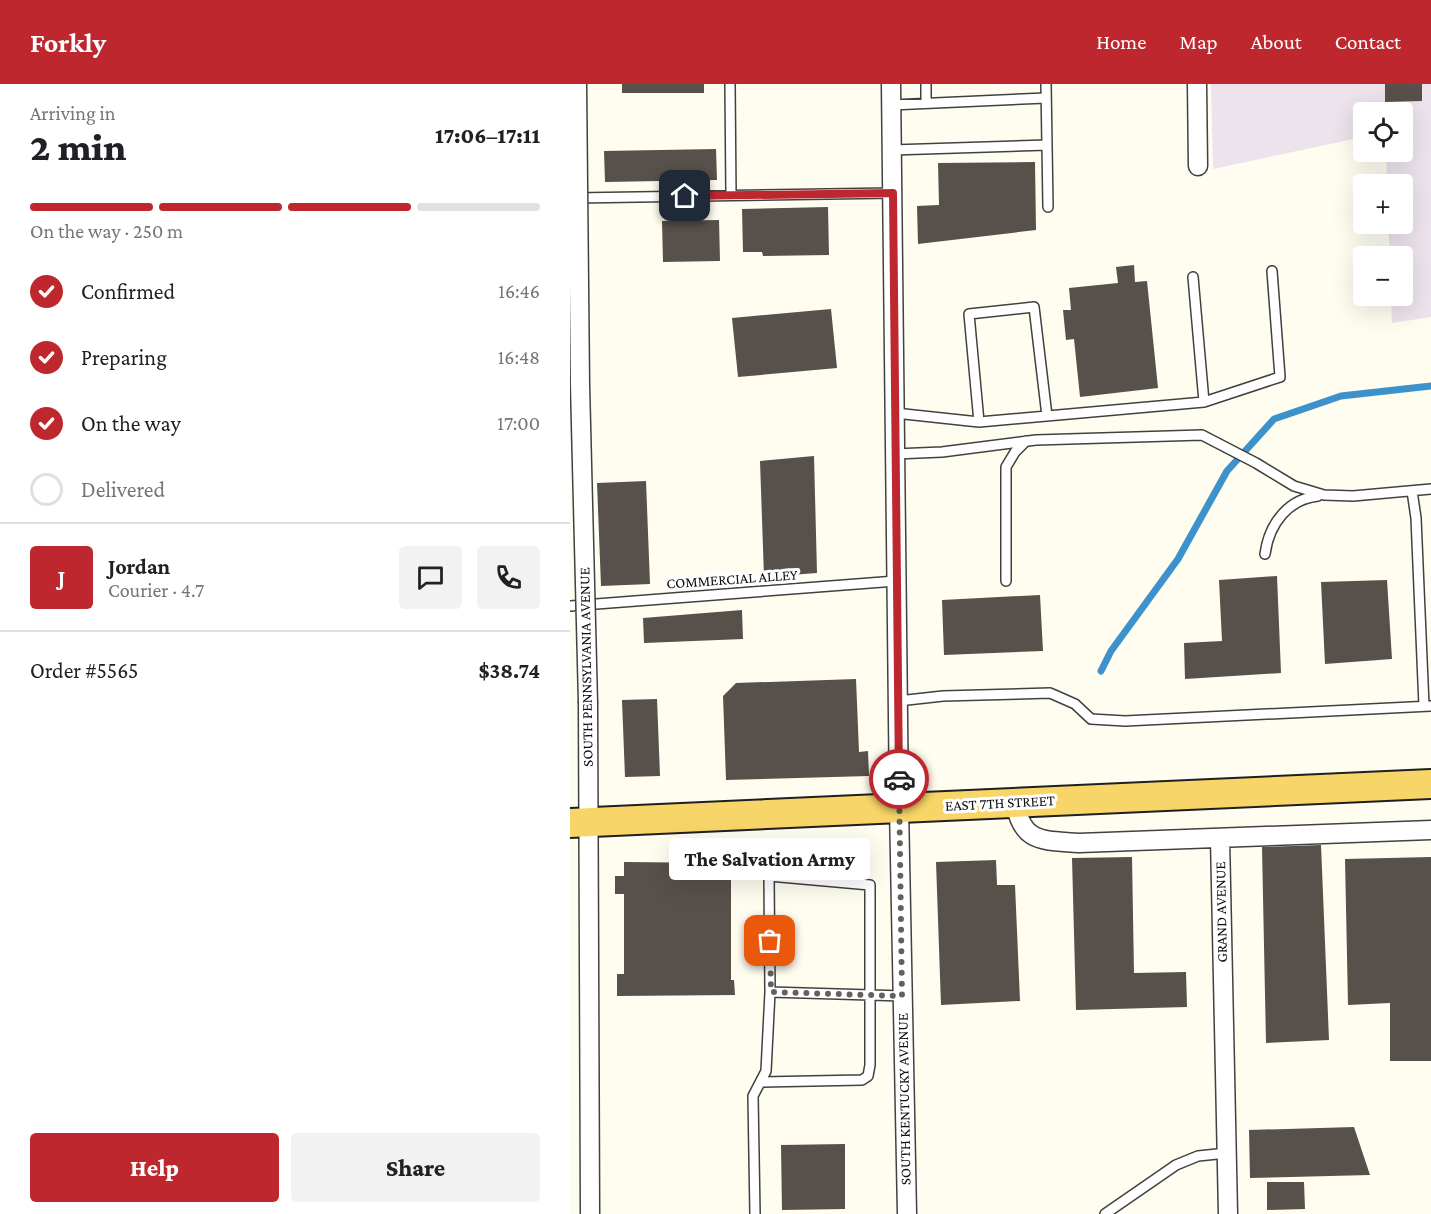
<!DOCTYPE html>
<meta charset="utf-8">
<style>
body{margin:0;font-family:"Crimson Pro",serif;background:#f2f2f2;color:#202124;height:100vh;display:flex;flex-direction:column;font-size:22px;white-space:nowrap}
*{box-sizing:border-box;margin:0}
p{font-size:20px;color:#757577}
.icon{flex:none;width:33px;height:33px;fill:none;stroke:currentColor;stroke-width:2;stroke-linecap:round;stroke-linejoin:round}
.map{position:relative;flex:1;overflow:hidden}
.sheet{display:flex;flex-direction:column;background:#fff;width:570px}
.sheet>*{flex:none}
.buttons{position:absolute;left:783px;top:18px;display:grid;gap:12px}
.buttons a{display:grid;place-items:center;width:60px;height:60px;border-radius:6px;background:#fff;box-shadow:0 6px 24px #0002;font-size:30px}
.pin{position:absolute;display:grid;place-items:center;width:51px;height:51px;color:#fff;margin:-26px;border-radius:12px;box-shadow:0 3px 9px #0006}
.courier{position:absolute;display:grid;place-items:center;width:60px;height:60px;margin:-30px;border:4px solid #be272d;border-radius:50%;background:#fff;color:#222;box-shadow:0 2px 8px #0007}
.bubble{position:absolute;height:42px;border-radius:6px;background:#fff;box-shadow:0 6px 24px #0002;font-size:20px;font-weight:800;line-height:42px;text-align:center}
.overview em{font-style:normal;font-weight:800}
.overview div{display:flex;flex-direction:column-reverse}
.overview{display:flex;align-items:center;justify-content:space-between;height:102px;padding:0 30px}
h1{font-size:39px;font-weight:800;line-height:45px}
.bar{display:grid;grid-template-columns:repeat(4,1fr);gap:9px 6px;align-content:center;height:72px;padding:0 30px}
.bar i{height:8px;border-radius:4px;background:#e0e0e0}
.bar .active{background:#be272d}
.bar p{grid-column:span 4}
.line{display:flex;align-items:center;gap:15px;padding:0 30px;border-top:2px solid #e0e0e0}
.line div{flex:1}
.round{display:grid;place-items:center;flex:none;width:63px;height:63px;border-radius:6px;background:#f2f2f2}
ol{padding:0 30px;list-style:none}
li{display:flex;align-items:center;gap:18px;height:66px}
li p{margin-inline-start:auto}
li .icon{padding:6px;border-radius:50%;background:#be272d;color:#fff;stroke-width:4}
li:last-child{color:#757577}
li i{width:33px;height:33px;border:3px solid #e0e0e0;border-radius:50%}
.action{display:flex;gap:12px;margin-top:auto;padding:12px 30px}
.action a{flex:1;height:69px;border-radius:6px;background:#be272d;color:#fff;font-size:24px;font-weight:800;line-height:69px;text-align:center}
.action a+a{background:#f2f2f2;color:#202124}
header{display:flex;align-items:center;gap:36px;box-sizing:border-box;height:84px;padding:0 30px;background:#be272d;color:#fff}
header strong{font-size:28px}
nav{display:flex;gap:33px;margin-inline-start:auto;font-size:21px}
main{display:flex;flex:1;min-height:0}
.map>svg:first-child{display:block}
</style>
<header>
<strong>Forkly</strong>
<nav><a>Home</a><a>Map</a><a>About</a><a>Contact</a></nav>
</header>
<main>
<section class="sheet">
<div class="overview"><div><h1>2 min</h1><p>Arriving in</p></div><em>17:06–17:11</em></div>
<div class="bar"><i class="active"></i><i class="active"></i><i class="active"></i><i></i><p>On the way · 250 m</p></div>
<ol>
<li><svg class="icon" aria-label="check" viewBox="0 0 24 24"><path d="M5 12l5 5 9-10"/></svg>Confirmed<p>16:46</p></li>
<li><svg class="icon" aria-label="check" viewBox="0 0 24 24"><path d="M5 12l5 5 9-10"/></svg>Preparing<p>16:48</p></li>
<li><svg class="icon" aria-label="check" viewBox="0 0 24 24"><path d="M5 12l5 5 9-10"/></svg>On the way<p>17:00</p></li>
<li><i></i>Delivered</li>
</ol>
<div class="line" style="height:108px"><b class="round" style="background:#be272d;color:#fff">J</b><div><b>Jordan</b><p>Courier · 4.7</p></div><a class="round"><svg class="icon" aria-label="chat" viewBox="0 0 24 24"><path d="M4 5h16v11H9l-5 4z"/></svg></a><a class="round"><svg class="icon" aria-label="phone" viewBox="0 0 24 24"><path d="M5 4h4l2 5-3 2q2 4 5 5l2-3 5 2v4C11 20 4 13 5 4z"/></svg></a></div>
<div class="line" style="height:78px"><div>Order #5565</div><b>$38.74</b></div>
<div class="action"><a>Help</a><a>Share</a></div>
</section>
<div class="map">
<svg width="861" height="1130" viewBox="0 0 861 1130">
<rect width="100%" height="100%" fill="#fffcf0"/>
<path fill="#ece3ed" d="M641,0H861V233L822,239L821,212H832V172H820L818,140H832V100H817L816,68H832V28H794L793,53L643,85Z"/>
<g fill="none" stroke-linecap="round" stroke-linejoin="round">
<path stroke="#3d92cc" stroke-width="7" d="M531,587L541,567L608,475L657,387L704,335L771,312L861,302"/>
</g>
<path fill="#57504b" d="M52,0H134V9H52Z
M815,0H852V17L815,18Z
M146,65L147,96L35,98L34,67Z
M465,78L466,146L348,160L347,122L369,121L368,79Z
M258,123L259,171L193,172L192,168H173L172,125Z
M149,136L150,177L93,178L92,137Z
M564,181L565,198L577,197L588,304L510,313L504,255L496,256L493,226H501L499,204L548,199L546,183Z
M261,225L267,284L168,293L162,234Z
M244,372L247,489L194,493L190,377Z
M76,397L80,500L31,502L27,399Z
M707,492L711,589L615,595L614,559L652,557L649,496Z
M817,496L822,575L755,580L751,498Z
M470,511L473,567L374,571L372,516Z
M172,526L173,555L74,559L73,534Z
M286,595L289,668L298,667L299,692L156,696L153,612L166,599Z
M87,615L90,692L55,693L52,616Z
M751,761L759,956L696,959L692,763Z
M562,773L564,889L616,888L617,923L506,926L502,774Z
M861,773V977H820V919L778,921L775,775Z
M426,776L427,801H445L450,917L371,921L366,778Z
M54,778L158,779V789H161V896H164L165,911L47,912V890H54V810H45V792H54Z
M784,1043L800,1091L680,1094L679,1046Z
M275,1060V1125L212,1126L211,1061Z
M697,1098H734L735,1125L697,1126Z"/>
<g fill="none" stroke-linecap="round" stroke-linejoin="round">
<defs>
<path id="service" d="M160,0L161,111
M476,0L478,123
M356,19V0
M321,21L476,14
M322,66L477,61
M5,114L323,109
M634,318L710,293L702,187
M325,329L409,338L634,318L623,193
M409,338L399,230L464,223L477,332
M325,370L372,368L466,356L632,351L686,379L724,402L754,411L783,412L861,405
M842,407L846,434L854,622
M695,470C699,440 718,415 748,412
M436,497V383L445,368L456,357
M0,522L326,497
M328,617L373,612L480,609L505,620L521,635L555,637L861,622
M191,998L292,996L298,992L300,981V801L199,792L200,908L301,911L332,912
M185,1130L183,1012L196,987L200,908
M535,1130L606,1081L628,1072L657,1069"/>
<path id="minor" d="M321,0L329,723L337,1130
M627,0L628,82
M18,619L20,1130
M445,718C452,760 473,756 509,759L861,746
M650,754L658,1130"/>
<path id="primary" d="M0,739L861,700"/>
</defs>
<use href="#service" stroke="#414141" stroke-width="12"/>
<use href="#minor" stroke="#414141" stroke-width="21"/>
<use href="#primary" stroke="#1f1f1f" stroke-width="32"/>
<use href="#service" stroke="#fff" stroke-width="9"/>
<use href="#minor" stroke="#fff" stroke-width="18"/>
<use href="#primary" stroke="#f7d568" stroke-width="28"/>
<defs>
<path id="minor-bridge" d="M7,0L10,301L18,619"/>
</defs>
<use href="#minor-bridge" stroke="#414141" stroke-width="21" stroke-linecap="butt"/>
<use href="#minor-bridge" stroke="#fff" stroke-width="18"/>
</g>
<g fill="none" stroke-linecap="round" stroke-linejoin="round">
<path stroke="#62615d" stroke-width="6" stroke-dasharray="0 10.8" d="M200,857L201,908L332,912L329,695"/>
<path stroke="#be272d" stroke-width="8" d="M115,112L323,109L329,695"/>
</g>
<g text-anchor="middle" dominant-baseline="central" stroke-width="6" stroke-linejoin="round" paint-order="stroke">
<g font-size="15" fill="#0e0e0e" stroke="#fff">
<text transform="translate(162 495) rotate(-4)">COMMERCIAL ALLEY</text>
<text transform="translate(16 583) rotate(-91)">SOUTH PENNSYLVANIA AVENUE</text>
<text transform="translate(430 719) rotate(-3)">EAST 7TH STREET</text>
<text transform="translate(651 828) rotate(-91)">GRAND AVENUE</text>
<text transform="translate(334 1015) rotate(-91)">SOUTH KENTUCKY AVENUE</text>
</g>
</g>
</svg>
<div class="buttons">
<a><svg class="icon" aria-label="locate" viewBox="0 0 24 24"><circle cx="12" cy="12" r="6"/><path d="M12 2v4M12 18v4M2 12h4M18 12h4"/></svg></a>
<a>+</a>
<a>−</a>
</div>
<div class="pin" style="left:200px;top:857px;background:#ea580c"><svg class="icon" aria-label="bag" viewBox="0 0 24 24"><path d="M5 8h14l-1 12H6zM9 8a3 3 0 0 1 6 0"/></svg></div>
<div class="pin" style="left:115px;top:112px;background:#1f2937"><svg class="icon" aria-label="home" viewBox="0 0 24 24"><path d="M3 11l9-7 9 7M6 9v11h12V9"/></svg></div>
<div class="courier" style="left:329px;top:695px"><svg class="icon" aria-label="car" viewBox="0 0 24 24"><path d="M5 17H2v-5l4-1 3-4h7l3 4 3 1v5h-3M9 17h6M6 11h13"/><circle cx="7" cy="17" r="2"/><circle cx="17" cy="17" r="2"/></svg></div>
<div class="bubble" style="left:99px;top:754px;width:201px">The Salvation Army</div>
</div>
</main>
